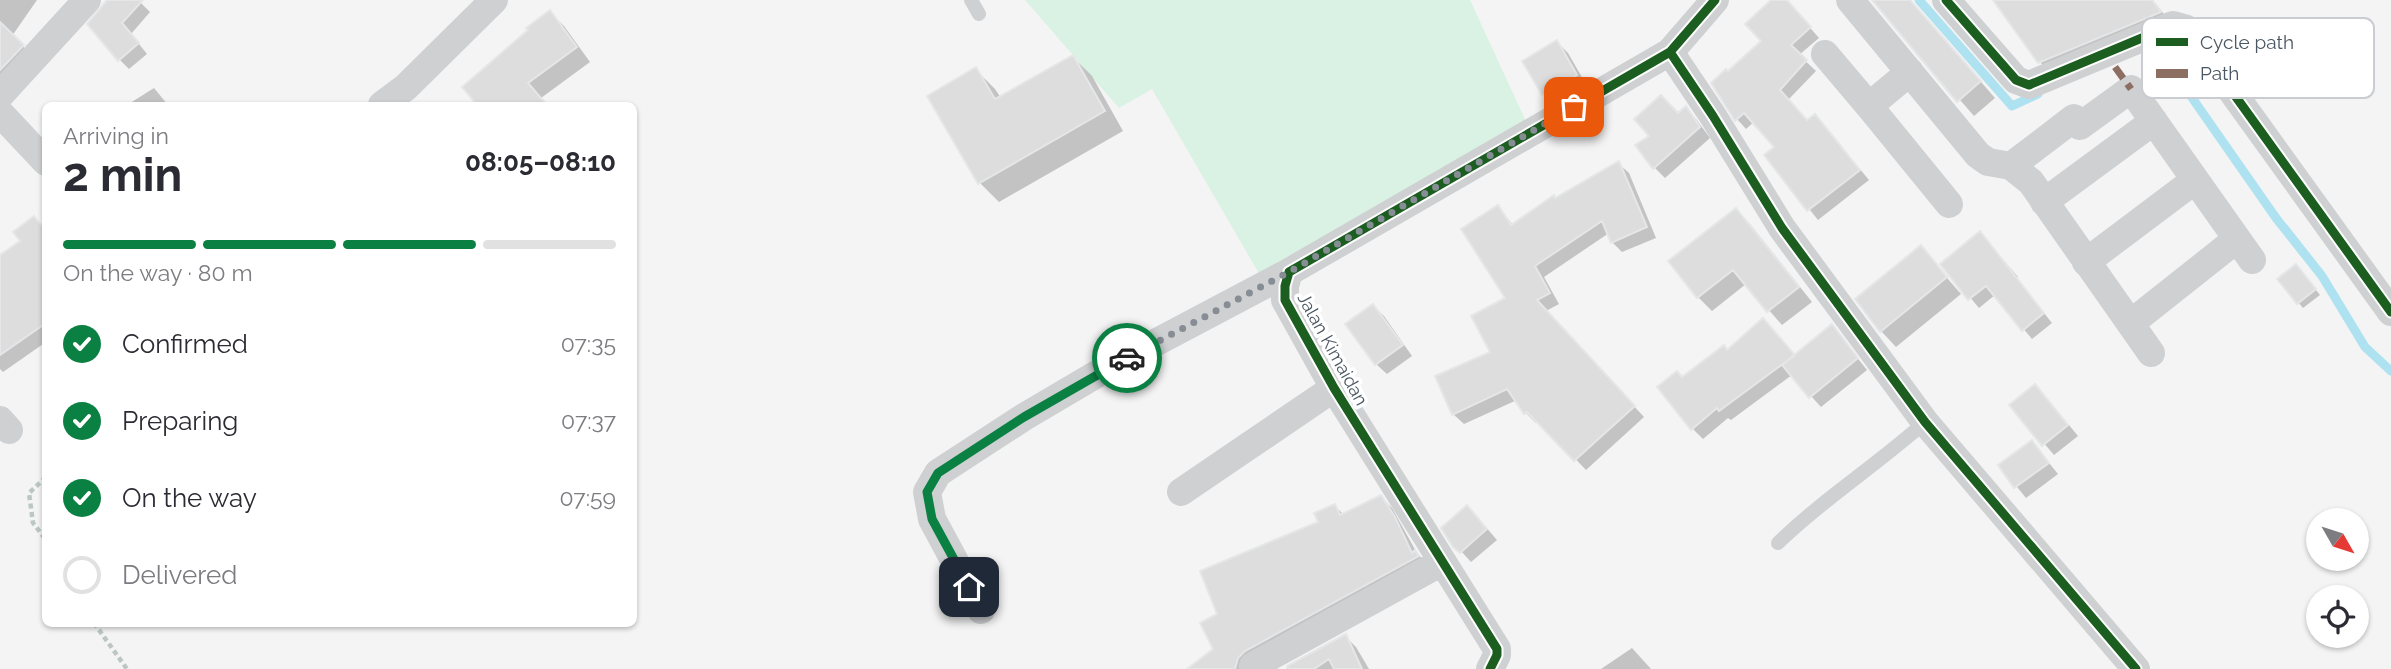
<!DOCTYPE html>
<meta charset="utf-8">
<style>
body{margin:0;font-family:Raleway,sans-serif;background:#f7f7f7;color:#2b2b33;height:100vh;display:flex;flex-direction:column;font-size:26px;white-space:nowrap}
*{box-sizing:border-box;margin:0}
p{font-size:23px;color:#7c7c81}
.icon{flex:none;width:38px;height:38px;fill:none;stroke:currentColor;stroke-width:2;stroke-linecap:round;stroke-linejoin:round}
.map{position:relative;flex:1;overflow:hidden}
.details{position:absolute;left:42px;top:102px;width:595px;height:525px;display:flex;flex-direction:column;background:#fff;border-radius:10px;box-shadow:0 2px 5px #0004}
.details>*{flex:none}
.needle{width:46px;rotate:129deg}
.fabs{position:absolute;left:2306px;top:508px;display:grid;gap:14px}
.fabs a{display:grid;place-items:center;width:63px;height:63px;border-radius:50%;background:#fff;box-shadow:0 2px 5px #0004;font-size:35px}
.pin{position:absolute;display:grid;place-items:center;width:60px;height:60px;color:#fff;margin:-30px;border-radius:14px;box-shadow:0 4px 10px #0006}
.courier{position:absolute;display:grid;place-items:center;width:70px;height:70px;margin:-35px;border:5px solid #0b8043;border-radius:50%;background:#fff;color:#222;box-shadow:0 2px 9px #0007}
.summary em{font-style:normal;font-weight:700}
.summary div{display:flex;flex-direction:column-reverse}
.summary{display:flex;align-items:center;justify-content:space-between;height:119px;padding:0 21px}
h1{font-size:46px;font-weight:700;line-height:52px}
.bar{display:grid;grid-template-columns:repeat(4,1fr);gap:10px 7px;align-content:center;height:84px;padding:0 21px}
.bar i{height:9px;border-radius:5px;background:#e1e1e2}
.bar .current{background:#0b8043}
.bar p{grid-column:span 4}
ol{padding:0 21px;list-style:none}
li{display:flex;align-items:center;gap:21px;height:77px}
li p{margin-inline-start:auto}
li .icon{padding:7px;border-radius:50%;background:#0b8043;color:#fff;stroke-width:4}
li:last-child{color:#7c7c81}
li i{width:38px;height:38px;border:4px solid #e1e1e2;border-radius:50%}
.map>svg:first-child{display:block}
</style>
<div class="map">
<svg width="2391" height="669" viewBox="0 0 2391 669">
<rect width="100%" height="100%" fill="#f4f4f4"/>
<path fill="#d9f2e3" d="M1025,0H1470L1535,141L1268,289L1152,89L1119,108Z"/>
<path fill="#0003" d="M0,0H37L12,36L32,55L0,90Z
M110,0H138L150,12L131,34L147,54L129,69L119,59Z
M1774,0H1786L1819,38L1799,55L1816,71L1788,100L1807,122L1824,126L1869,180L1818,220L1766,155L1776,147L1754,122L1746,129L1737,119L1728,74L1763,42Z
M1873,0H1910L1995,98L1974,116Z
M1996,0H2153L2174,27L2054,77L2040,62Z
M549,12L564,26L590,62L541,98L547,105H480Z
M1557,42L1568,53L1587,86L1554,105L1544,94L1524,61Z
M1073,57L1092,76L1123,131L999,202L980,183L976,70L995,89L1001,98Z
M154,88L168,105H127Z
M1686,108L1696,119L1710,138L1665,178L1654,167L1678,115Z
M1618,163L1629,173L1656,238L1622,252L1612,242L1609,233L1544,277L1559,304L1546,311L1644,417L1586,470L1539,421L1536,423L1526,413L1517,400L1464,424L1453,414L1492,352L1508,298L1498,207L1513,225Z
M1736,210L1750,224L1812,302L1782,325L1746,284L1712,311L1698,297Z
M46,230V342L3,372L0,369V257Z
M1980,233L2018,277L2016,278L2052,323L2032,339L1995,295L1979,308L1942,264Z
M1921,248L1961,294L1896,347L1881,331Z
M2301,271L2320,295L2303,308L2279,280Z
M1373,306L1384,316L1412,356L1387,374L1376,364Z
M1832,326L1867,370L1821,407L1792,375L1731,420L1728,418L1703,439L1692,428L1682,379L1727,352L1795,356Z
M2046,397L2078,436L2054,455L2012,406Z
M2032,442L2058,474L2026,498L2000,466Z
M1381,497L1392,508L1417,553L1426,563L1249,669H1195L1215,649L1219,614L1320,523L1335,506L1344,515Z
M1478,518L1497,540L1471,562L1461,551Z
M1345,636L1356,647L1369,669H1286Z
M1632,648L1651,669H1601Z"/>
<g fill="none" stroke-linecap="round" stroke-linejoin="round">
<path stroke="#aee2f0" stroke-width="9" d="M1919,0L2012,106L2038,94
M2144,43L2165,59L2276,218L2322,276L2365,347L2391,371"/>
</g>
<path fill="#ddddde" stroke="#e5e6e7" stroke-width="2" d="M107,0H143L122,23L139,43L118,61L87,24Z
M1771,0H1787L1811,27L1791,45L1807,60L1780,90L1807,120L1815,114L1860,170L1807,211L1764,155L1774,147L1744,113L1735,121L1711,83L1726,69L1728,71L1761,41L1745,24Z
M1872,0H1910L1981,81L1957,102Z
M1993,0H2152L2161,12L2038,63Z
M550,10L577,47L528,83L547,105H477L462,87L528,30L526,28Z
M0,22L24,45L0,70Z
M1557,40L1577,75L1542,95L1522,61Z
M1073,55L1105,111L978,184L927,96L976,67L995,99Z
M1661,95L1678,113L1686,106L1700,127L1653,169L1635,145L1649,136L1634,119Z
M1619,161L1647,227L1611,243L1602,221L1535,266L1550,293L1537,300L1635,406L1574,461L1527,412L1524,414L1507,389L1452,415L1435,376L1490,352L1471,316L1505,298L1461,229L1498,205L1511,225L1554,195L1555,198Z
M1736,208L1799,287L1767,312L1733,270L1697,298L1668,261Z
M34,216L42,226L46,224V323L0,355V255L20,241L13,232Z
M1980,231L2044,313L2022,331L1986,286L1968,300L1940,264Z
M1921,245L1947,277L1880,332L1855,299Z
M2296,264L2316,289L2297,304L2277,279Z
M1373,304L1403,345L1375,365L1345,324Z
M1763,318L1795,355L1719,411L1717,408L1691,430L1657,387L1677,371L1682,377L1724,345L1727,350Z
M1832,324L1858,358L1809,398L1782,365Z
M2035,384L2068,425L2042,446L2009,405Z
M2032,440L2049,463L2014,488L1998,465Z
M1381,495L1395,517L1412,553L1415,550L1419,556L1245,651L1238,658L1235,669H1187L1213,649L1200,623L1217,614L1200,571L1318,522L1314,513L1335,504L1340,515Z
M1467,505L1487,529L1460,553L1453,547L1441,528Z
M1346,634L1362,669H1334L1329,659L1314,669H1289L1287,666Z"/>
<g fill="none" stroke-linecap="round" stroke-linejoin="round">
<path stroke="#bcc7c4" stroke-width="4.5" stroke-dasharray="5 3.5" stroke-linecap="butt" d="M46,477L29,493L33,523L46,540
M94,623L127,669"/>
<path stroke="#ced0d2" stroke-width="14" d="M971,0L979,14
M1778,543C1823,499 1877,465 1925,422"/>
<path stroke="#ced0d2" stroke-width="28" d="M1850,0L1978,155L1988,162L2011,166L2031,182L2151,353
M1946,0L2016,80L2029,85L2173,25L2187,29L2391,312
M1670,52L1713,116L1782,228L1925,422L2136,669
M1825,54L1869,106
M1910,72L1869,106L1949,204
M0,95L87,0
M382,105L406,87L494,0
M0,113L46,162
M2011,166L2074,118L2080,126L2131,89L2252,260
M2044,202L2154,121
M2086,262L2195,180
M2131,323L2237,239
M0,420L9,430
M1181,492L1334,388
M981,610L932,519L927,492L938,473L1024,417L1102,371L1289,272
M1253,666L1442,562
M1490,669L1497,655V649L1334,388L1285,300V286L1289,272L1670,52L1715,0"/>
<path stroke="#8d6e63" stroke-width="7" stroke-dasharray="14 7" stroke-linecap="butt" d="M2115,67L2131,89"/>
<defs>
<path id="cycleway" d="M1946,0L2016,80L2029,85L2173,25L2187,29L2391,312
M1670,52L1713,116L1782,228L1925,422L2136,669
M1490,669L1497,655V649L1334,388L1285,300V286L1289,272L1670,52L1715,0"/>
</defs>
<use href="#cycleway" stroke="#fff" stroke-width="13"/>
<use href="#cycleway" stroke="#1b5e20" stroke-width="9"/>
</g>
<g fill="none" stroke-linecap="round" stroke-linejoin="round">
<path stroke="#868d94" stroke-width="7" stroke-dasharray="0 12.6" d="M1127,358L1289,272L1574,107"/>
<path stroke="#0b8043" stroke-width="9" d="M969,587L932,519L927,492L938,473L1024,417L1127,358"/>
</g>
<g text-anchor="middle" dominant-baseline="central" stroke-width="7" stroke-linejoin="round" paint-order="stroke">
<g font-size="18" fill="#4a5661" stroke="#fff">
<text transform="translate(1333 349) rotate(61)">Jalan Kimaidan</text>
</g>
</g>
<rect x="2142" y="18" width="232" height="80" rx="10" fill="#fff" stroke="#c9ccd0" stroke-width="2"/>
<rect x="2156" y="38" width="32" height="8" fill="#1b5e20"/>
<rect x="2156" y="69" width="32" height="9" fill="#8d6e63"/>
<g font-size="19" fill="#4a5661">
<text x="2200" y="49">Cycle path</text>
<text x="2200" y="80">Path</text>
</g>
</svg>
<div class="fabs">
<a><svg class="needle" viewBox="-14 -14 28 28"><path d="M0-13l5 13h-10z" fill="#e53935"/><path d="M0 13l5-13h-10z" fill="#7c7c81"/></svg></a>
<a><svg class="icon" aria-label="locate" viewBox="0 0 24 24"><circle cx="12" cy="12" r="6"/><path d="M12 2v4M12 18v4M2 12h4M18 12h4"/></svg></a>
</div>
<div class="pin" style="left:1574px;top:107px;background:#ea580c"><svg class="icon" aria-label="bag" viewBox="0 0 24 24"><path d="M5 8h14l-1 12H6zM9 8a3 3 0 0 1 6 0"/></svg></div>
<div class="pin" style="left:969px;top:587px;background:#1f2937"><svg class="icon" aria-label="home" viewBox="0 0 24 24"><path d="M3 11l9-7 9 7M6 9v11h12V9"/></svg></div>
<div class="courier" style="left:1127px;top:358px"><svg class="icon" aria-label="car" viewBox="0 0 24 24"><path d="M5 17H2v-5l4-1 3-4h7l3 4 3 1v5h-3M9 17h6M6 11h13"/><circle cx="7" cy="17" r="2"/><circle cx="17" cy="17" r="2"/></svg></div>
<section class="details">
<div class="summary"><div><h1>2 min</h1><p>Arriving in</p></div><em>08:05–08:10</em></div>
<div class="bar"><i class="current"></i><i class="current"></i><i class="current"></i><i></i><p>On the way · 80 m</p></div>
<ol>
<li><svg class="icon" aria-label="check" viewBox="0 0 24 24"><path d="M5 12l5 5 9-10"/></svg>Confirmed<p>07:35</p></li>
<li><svg class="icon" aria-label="check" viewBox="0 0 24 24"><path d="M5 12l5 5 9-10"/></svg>Preparing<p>07:37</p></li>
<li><svg class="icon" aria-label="check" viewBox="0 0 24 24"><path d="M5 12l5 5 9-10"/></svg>On the way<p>07:59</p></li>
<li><i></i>Delivered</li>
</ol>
</section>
</div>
